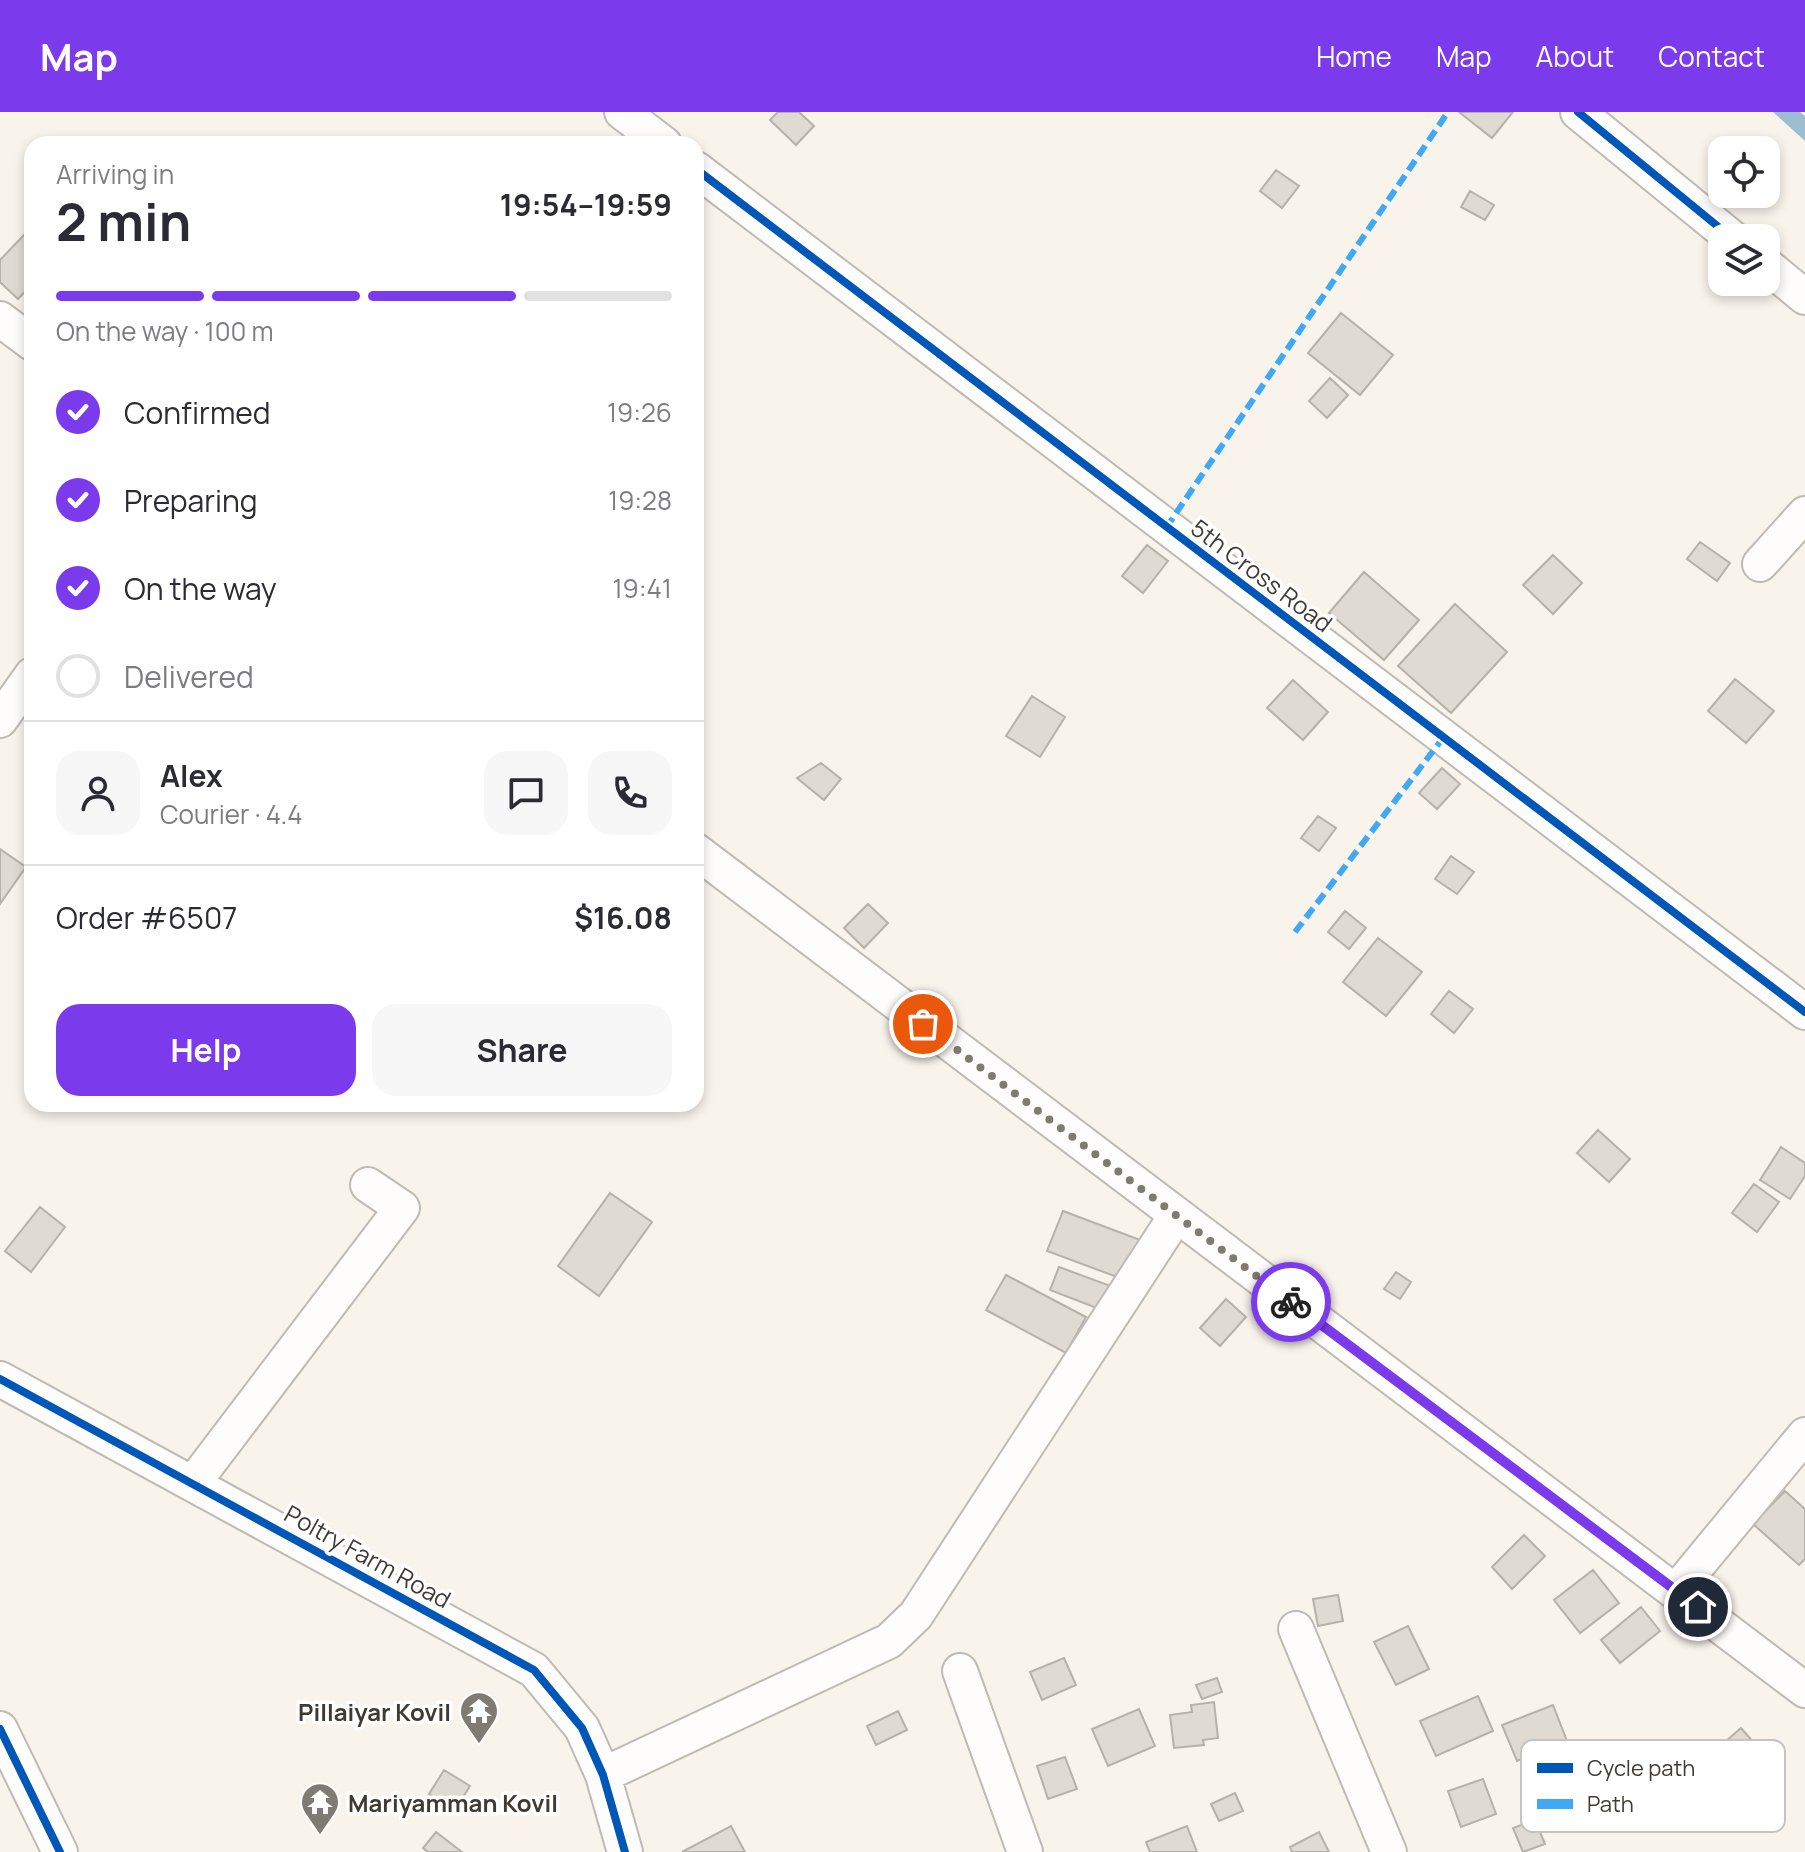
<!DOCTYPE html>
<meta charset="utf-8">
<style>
body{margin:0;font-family:Manrope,sans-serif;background:#f7f7f7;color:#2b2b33;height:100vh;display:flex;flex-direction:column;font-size:30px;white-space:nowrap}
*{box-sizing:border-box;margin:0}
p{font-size:26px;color:#7c7c81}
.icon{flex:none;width:44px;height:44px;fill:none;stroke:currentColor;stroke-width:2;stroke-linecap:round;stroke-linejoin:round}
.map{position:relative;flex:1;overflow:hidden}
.details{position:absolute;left:24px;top:24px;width:680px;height:976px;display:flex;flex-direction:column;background:#fff;border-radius:24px;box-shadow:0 4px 12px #0003}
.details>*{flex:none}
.tools{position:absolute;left:1708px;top:24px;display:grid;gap:16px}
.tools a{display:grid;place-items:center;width:72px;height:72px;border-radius:16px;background:#fff;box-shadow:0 4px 12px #0003;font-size:40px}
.pin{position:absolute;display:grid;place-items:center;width:68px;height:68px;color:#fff;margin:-34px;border:4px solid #fff;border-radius:50%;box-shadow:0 2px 8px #0007}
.courier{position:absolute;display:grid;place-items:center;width:80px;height:80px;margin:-40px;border:6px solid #7c3aed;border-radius:50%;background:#fff;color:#222;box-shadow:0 2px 10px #0007}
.head em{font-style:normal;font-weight:700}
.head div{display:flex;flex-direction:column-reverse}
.head{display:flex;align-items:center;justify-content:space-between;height:136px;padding:0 32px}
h1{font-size:52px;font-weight:700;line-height:60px}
.bar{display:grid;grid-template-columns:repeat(4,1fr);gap:12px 8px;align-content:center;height:96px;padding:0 32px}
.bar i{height:10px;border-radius:6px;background:#e1e1e2}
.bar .selected{background:#7c3aed}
.bar p{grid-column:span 4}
.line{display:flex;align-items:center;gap:20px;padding:0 32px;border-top:2px solid #e1e1e2}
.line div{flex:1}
.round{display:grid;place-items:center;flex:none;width:84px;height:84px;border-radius:24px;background:#f7f7f7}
ol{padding:0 32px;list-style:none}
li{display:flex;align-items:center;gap:24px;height:88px}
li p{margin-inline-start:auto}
li .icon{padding:8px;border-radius:50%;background:#7c3aed;color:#fff;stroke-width:4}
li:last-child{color:#7c7c81}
li i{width:44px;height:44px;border:4px solid #e1e1e2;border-radius:50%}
.cta{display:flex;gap:16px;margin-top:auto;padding:16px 32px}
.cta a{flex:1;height:92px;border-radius:24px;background:#7c3aed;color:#fff;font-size:32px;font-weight:700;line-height:92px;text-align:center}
.cta a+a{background:#f7f7f7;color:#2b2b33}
header{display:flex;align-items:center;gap:48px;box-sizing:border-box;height:112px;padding:0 40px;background:#7c3aed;color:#fff}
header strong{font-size:38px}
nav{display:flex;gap:44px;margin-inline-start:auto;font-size:28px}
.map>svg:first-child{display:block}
</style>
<header>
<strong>Map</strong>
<nav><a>Home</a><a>Map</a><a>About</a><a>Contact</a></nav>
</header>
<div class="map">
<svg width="1805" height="1740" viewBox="0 0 1805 1740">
<rect width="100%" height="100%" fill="#f8f3eb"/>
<path fill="#9cbed0" d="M1773,0H1800L1805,4V29Z"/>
<path fill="#dfdad2" stroke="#b6b1a9" stroke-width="2" d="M778,0H799L814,14L796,33L770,8Z
M1459,0H1513L1492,26Z
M1276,58L1299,74L1282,96L1260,79Z
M1470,79L1494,93L1485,108L1461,95Z
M24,123L32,131V172L18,187L0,170V148Z
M1341,201L1393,243L1360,283L1308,241Z
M1330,266L1348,283L1327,306L1309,289Z
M1700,430L1730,451L1717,469L1687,447Z
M1147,433L1168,449L1143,481L1122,464Z
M1553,443L1582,471L1553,502L1523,473Z
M1364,460L1419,508L1384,548L1329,501Z
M1455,492L1507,540L1451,601L1398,554Z
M1735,567L1774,599L1746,631L1708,599Z
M1293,568L1328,600L1303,628L1267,596Z
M1032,584L1065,605L1040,645L1006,624Z
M821,651L841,667L824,688L797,666Z
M1442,656L1460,672L1437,697L1419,681Z
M1318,704L1336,716L1319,739L1301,726Z
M0,737L26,755L0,792Z
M1451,744L1474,760L1457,782L1435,767Z
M868,792L888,811L864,836L844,816Z
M1345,799L1366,816L1349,837L1328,820Z
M1378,826L1422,860L1386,904L1343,870Z
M1449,879L1473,897L1454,921L1431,902Z
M1598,1018L1630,1047L1609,1070L1577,1041Z
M1781,1035L1805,1051V1064L1790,1087L1760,1068Z
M1754,1072L1779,1090L1757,1120L1732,1101Z
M610,1081L652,1110L599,1184L558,1154Z
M40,1095L65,1115L31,1160L5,1139Z
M1063,1099L1143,1129L1128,1169L1047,1139Z
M1059,1155L1116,1176L1107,1200L1050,1178Z
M1396,1160L1411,1170L1400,1187L1384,1177Z
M1006,1163L1086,1205L1066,1241L986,1198Z
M1226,1187L1246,1205L1220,1234L1200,1216Z
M1785,1379L1805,1397V1447L1799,1453L1753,1412Z
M1524,1423L1545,1444L1512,1477L1492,1455Z
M1593,1458L1619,1491L1580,1521L1554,1488Z
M1338,1483L1343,1509L1318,1514L1313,1487Z
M1641,1495L1660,1519L1620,1551L1601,1528Z
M1408,1514L1429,1557L1396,1573L1374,1530Z
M1064,1546L1076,1573L1042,1588L1030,1560Z
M1217,1566L1222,1580L1202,1587L1196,1573Z
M1478,1584L1493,1619L1436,1644L1420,1609Z
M1214,1590L1218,1626L1203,1628L1204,1633L1174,1636L1170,1603L1192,1600L1191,1593Z
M1553,1593L1567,1629L1517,1649L1502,1613Z
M1139,1597L1155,1634L1108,1654L1092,1617Z
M898,1599L907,1618L876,1633L867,1614Z
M1741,1616L1775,1655L1743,1683L1709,1644Z
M1065,1645L1077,1677L1048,1687L1037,1654Z
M444,1658L470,1674L455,1698L429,1682Z
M1483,1667L1496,1702L1461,1715L1448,1679Z
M1235,1681L1243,1699L1219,1709L1211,1692Z
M1535,1708L1545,1732L1523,1740L1513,1716Z
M731,1714L745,1740H682Z
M1187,1714L1197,1740H1150L1146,1730Z
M436,1720L462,1740H428L423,1736Z
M1319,1720L1329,1740H1292L1290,1735Z"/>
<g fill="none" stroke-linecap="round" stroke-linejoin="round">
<defs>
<path id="minor" d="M622,0L664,32
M1578,0L1732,126
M696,57L1805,900
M1766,153L1805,185
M0,207L32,231
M1760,452L1805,402
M0,608L32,563
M696,739L1805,1578
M0,1267L534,1558L582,1616L603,1663L625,1740
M194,1370L402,1096L368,1073
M1677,1478L1805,1323
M1296,1517L1389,1740
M960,1559L1025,1740
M0,1617L60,1740
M603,1663L889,1529L916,1503L1176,1104"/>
</defs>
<use href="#minor" stroke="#bfbab3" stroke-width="38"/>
<use href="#minor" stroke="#fefdfc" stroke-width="34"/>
<path stroke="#3fa9f5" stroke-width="6" stroke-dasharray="12 6" stroke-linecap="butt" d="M1166,416L1448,0
M1295,820L1443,626"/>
<defs>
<path id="cycleway" d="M1578,0L1732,126
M696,57L1805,900
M0,1267L534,1558L582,1616L603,1663L625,1740
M0,1617L60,1740"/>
</defs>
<use href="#cycleway" stroke="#fff" stroke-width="13"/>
<use href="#cycleway" stroke="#0057b8" stroke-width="8"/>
</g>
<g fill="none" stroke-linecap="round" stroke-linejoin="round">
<path stroke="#807b72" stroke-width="8" stroke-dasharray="0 14.4" d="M923,912L1291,1190"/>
<path stroke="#7c3aed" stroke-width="10" d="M1291,1190L1698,1495"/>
</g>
<defs>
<symbol id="temple-pin" viewBox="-11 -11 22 30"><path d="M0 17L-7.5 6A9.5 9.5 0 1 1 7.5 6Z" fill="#807b72" stroke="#fff"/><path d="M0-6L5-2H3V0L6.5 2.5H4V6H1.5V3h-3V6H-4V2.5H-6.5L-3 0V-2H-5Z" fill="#fff"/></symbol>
</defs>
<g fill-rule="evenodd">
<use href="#temple-pin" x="457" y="1577" width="44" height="60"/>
<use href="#temple-pin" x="298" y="1668" width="44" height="60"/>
</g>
<g text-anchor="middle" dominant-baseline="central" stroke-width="7" stroke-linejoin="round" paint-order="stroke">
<g font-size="24" fill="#403a31" stroke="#fff">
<text transform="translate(1262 463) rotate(37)">5th Cross Road</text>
<text transform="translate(368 1444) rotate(29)">Poltry Farm Road</text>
</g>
<g font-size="24" font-weight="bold" fill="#403a31" stroke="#fff" text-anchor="end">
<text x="451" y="1599">Pillaiyar Kovil</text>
<text x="348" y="1690" text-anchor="start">Mariyamman Kovil</text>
</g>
</g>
<rect x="1521" y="1628" width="264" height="92" rx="12" fill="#fff" stroke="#c6c4c1" stroke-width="2"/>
<rect x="1537" y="1651" width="36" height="10" fill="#0057b8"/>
<rect x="1537" y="1687" width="36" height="10" fill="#3fa9f5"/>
<g font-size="22" fill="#403a31">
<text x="1587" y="1664">Cycle path</text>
<text x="1587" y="1700">Path</text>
</g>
</svg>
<div class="tools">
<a><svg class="icon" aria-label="locate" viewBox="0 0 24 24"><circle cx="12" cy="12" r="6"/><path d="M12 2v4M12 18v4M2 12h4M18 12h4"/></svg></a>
<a><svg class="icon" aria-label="layers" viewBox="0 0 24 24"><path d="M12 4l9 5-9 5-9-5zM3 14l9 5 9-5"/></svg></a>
</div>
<div class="pin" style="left:923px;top:912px;background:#ea580c"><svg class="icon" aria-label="bag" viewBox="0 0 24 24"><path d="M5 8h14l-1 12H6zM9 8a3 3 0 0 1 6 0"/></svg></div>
<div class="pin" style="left:1698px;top:1495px;background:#1f2937"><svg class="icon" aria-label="home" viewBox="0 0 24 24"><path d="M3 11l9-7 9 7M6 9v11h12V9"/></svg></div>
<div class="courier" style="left:1291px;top:1190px"><svg class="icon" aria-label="bike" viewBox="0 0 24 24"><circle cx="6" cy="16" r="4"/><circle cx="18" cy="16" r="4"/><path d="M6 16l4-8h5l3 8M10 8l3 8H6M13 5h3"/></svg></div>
<section class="details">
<div class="head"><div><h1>2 min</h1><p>Arriving in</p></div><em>19:54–19:59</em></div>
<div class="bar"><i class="selected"></i><i class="selected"></i><i class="selected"></i><i></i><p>On the way · 100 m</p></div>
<ol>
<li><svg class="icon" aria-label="check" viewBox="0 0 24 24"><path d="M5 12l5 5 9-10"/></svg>Confirmed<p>19:26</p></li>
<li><svg class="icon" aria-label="check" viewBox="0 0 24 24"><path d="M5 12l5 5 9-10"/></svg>Preparing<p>19:28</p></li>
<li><svg class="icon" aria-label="check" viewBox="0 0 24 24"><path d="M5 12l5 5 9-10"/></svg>On the way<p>19:41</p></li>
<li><i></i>Delivered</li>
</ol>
<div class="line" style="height:144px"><a class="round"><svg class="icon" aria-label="person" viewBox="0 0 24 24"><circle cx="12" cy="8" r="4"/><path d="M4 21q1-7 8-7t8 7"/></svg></a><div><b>Alex</b><p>Courier · 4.4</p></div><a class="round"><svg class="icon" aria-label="chat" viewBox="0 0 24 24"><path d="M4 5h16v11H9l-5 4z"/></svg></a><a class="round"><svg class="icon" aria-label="phone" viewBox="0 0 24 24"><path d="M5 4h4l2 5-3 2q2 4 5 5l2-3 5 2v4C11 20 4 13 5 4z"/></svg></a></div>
<div class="line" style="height:104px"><div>Order #6507</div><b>$16.08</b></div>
<div class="cta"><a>Help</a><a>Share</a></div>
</section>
</div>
